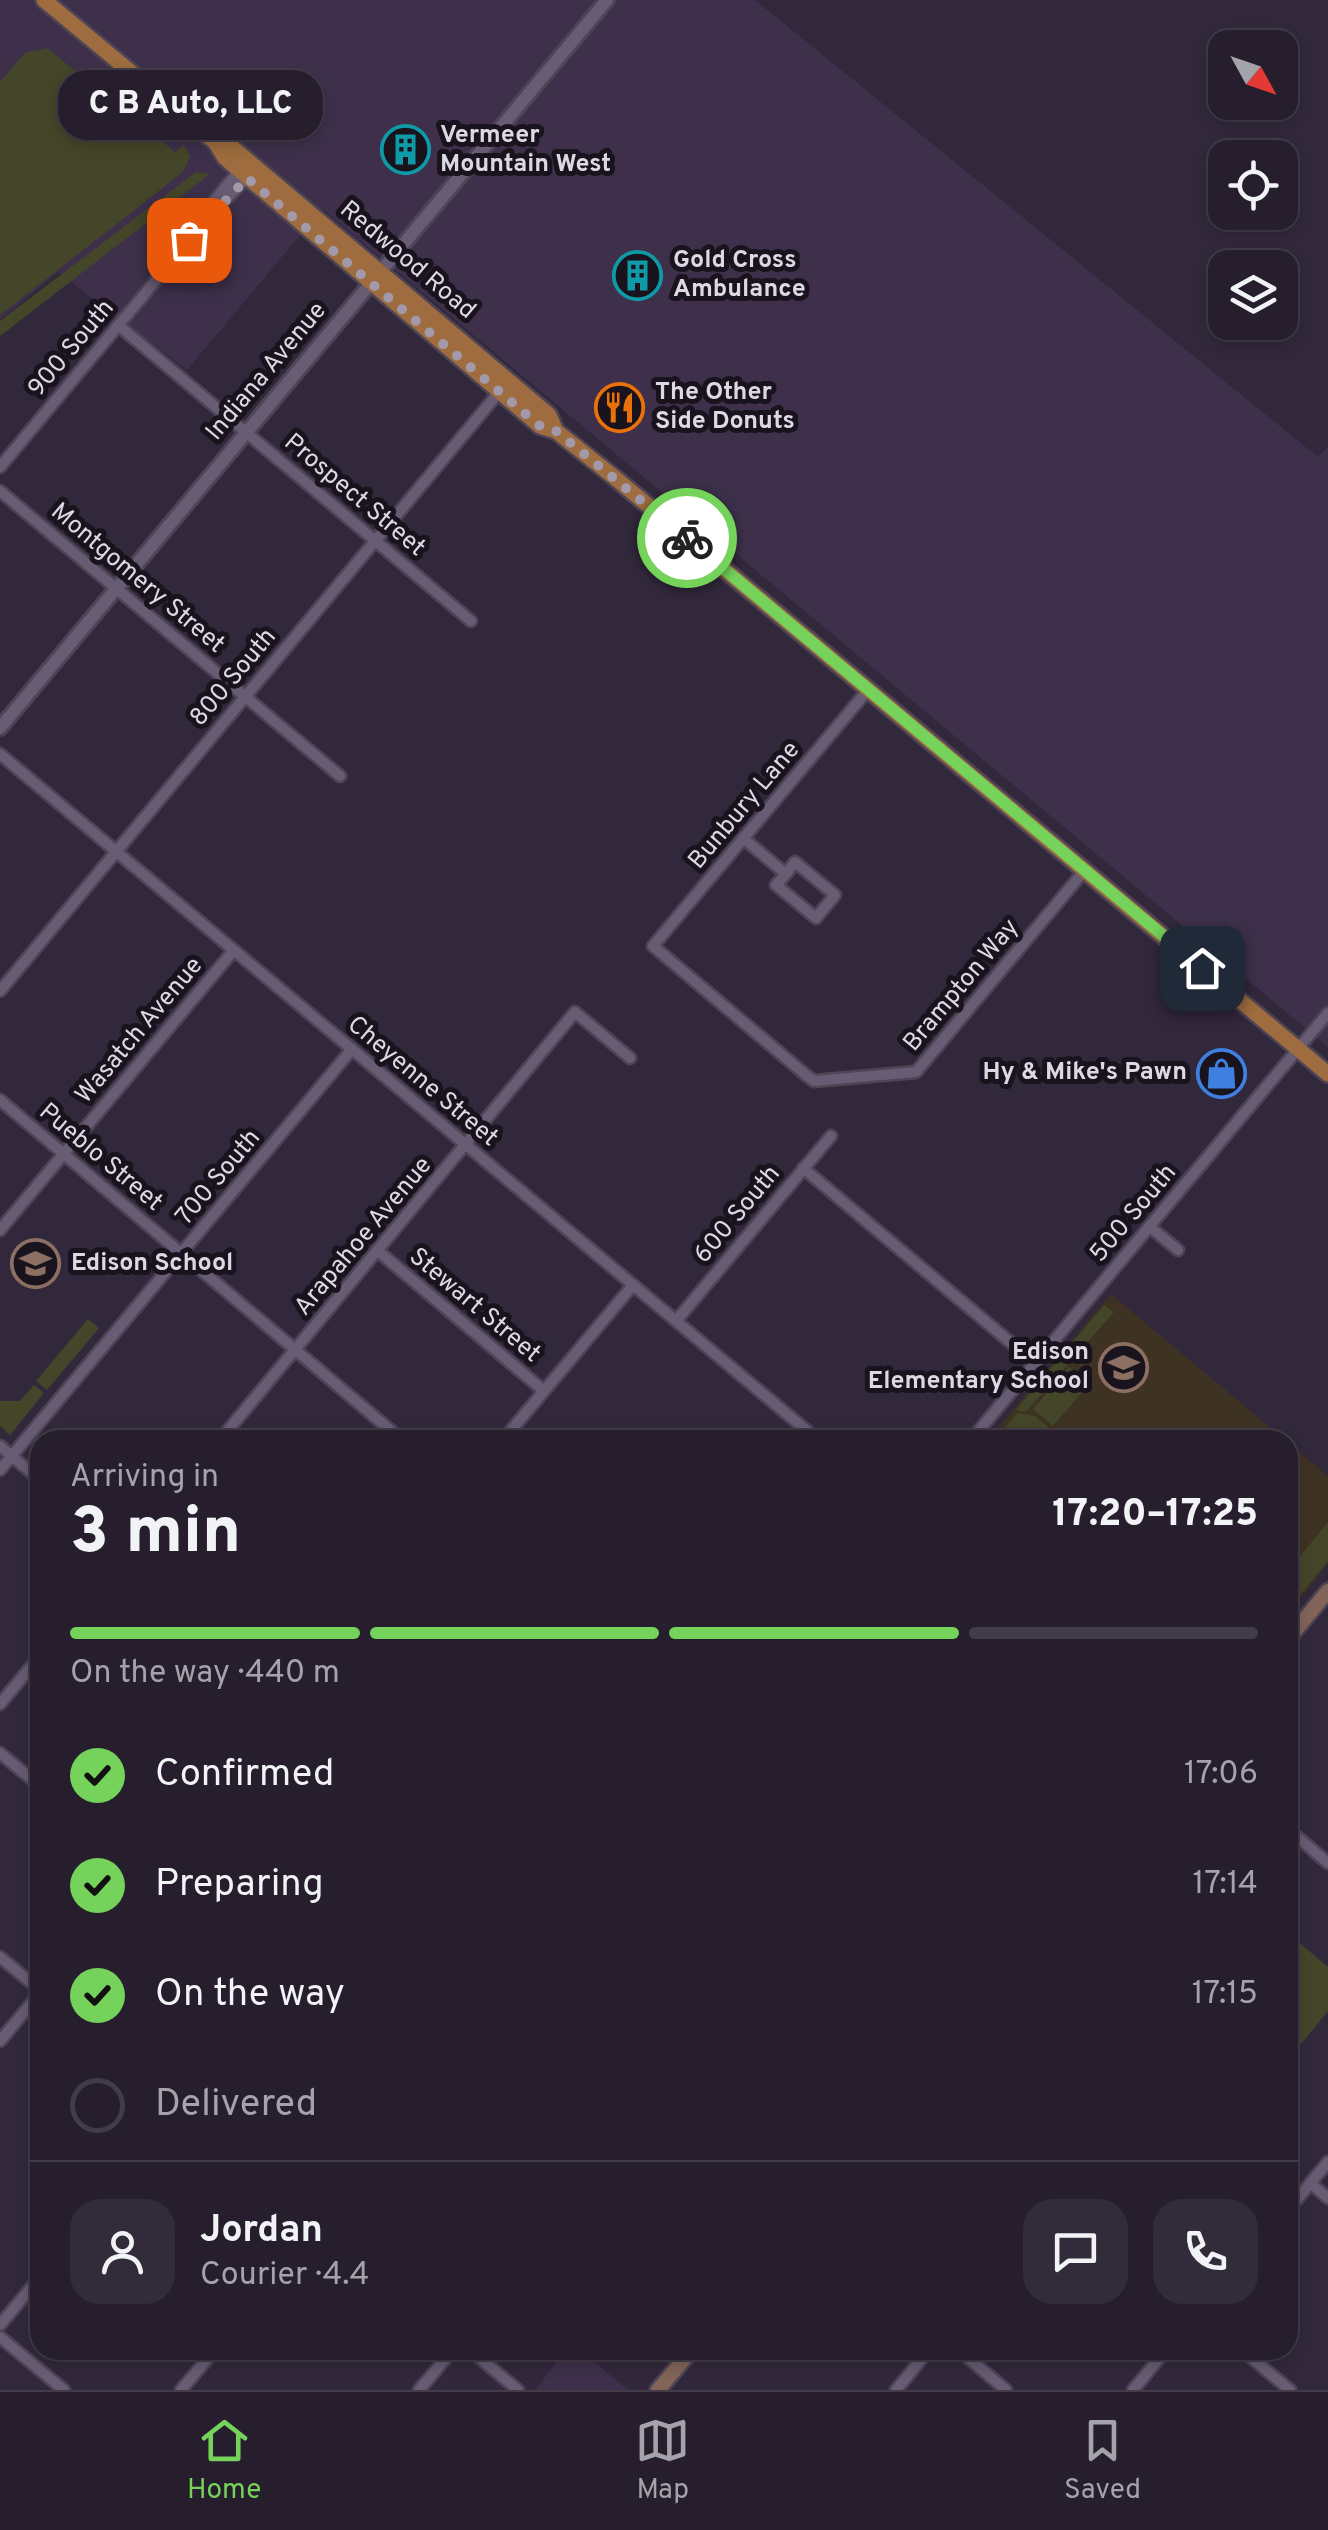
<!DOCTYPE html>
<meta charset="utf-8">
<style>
body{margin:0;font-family:Overpass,sans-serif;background:#322b39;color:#f1f3f6;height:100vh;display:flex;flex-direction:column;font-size:38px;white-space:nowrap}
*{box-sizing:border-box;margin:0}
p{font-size:32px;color:#a4a2aa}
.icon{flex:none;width:55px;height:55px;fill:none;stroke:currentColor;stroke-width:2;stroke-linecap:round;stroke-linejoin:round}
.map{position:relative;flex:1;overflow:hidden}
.details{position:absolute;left:30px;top:1430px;width:1268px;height:930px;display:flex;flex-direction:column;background:#261e2d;border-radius:30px;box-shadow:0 5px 15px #0003,0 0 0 2px #423c49}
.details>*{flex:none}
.needle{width:65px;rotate:130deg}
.tools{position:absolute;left:1208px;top:30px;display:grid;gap:20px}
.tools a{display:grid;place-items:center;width:90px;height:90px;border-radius:20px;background:#261e2d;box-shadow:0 5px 15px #0003,0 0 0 2px #423c49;font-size:50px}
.pin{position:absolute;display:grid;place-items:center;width:85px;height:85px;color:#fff;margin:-42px;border-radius:20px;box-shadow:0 5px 15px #0006}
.courier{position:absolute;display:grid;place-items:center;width:100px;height:100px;margin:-50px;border:8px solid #75d25b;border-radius:50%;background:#fff;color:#222;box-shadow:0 2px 12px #0007}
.bubble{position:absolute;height:70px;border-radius:30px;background:#261e2d;box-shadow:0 5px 15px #0003,0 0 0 2px #423c49;font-size:32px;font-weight:800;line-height:70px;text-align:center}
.head em{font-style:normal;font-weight:800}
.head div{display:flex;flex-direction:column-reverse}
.head{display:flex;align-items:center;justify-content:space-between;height:170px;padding:0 40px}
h1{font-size:65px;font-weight:800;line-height:75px}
.bar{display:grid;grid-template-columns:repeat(4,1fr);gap:15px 10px;align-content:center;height:120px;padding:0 40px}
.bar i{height:12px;border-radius:8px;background:#423c49}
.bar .on{background:#75d25b}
.bar p{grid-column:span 4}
.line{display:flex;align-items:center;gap:25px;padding:0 40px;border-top:2px solid #423c49}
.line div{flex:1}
.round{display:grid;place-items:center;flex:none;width:105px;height:105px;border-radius:30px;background:#322b39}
ol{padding:0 40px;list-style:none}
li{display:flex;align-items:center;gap:30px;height:110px}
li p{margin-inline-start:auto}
li .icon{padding:10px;border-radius:50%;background:#75d25b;color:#111;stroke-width:4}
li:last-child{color:#a4a2aa}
li i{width:55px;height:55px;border:5px solid #423c49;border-radius:50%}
.tabs{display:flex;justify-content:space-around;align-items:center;height:140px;border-top:2px solid #423c49;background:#261e2d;font-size:28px;color:#a4a2aa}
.tabs a{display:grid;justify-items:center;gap:5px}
.tabs .on{color:#75d25b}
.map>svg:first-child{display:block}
</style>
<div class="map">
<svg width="1328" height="2390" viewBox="0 0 1328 2390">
<rect width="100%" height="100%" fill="#32283c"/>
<path fill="#3e304b" d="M0,0H755L1318,457L1328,446V1047L322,209L187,370L58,272L0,320Z
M566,2350H580L628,2390H535Z"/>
<path fill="#3e3223" d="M1111,1294L1285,1440H988Z
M1288,1442L1328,1476V1564L1288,1613Z"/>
<path fill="#444629" d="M47,48L175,152L184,145L190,157L183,172L0,315V82L25,53Z
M196,172L210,174L0,336V321Z
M1104,1305L1114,1312L1026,1412L1016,1410Z
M88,1319L99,1328L47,1390L36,1381Z
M1069,1367L1089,1384L1053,1426L1033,1409Z
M34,1385L44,1393L10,1435L0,1426V1401H20Z
M1017,1413L1035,1416L1063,1440H995Z
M1328,1522V1561L1288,1609V1571Z
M1288,1933L1328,1967V2011L1288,2060Z"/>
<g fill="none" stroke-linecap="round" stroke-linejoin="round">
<defs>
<path id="minor" d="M213,212V202L239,171
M118,325L471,621
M0,467L213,212L247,178
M0,491L340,776
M867,691L653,946L806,1075L814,1081L916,1072L1085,870
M0,754L818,1440
M743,838L786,874L795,862L835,895L816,918L776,885L786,874
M0,991L500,391
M0,1100L402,1440
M803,1168L1035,1363
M1150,1227L1178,1250
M0,1230L234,950
M378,1251L544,1391
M676,1321L831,1136
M220,1440L575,1012L630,1058
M503,1440L633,1285
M971,1440L1328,1013
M0,1446L40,1480
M0,1470L352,1049
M0,1704L40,1656
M0,1753L40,1786
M1288,1829L1328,1863
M0,1957L40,1990
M0,2041L40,1993
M1310,2183L1328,2198
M1288,2210L1328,2162
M0,2325L40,2277
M0,2337L64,2390
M470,2350L518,2390
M959,2350L1006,2390
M1242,2350L1290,2390
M181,2390L215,2350
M419,2390L453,2350
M896,2390L929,2350
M1133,2390L1166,2350"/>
<path id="tertiary" d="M0,728L607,0"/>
<path id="secondary" d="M1288,1639L1328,1591
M658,2390L692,2350"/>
<path id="primary" d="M44,0L215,142L225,158L540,426L556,431L614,477L1328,1074
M215,142L233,148L549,415L556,431"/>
</defs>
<use href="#minor" stroke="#4d4455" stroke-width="15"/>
<use href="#tertiary" stroke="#4d4455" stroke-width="18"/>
<use href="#secondary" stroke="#4d4455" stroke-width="19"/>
<use href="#primary" stroke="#4d4455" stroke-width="20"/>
<use href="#minor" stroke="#675c73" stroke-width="10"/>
<use href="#tertiary" stroke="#675c73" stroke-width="12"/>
<use href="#secondary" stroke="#826458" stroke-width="14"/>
<use href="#primary" stroke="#9e6c3e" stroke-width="15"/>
</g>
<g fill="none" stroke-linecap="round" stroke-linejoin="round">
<path stroke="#a29aaa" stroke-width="10" stroke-dasharray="0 18" d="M189,240L247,178L540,426L556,431L687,538"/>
<path stroke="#75d25b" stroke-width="12" d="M687,538L1202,968"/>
</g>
<defs>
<symbol id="building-ring" viewBox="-11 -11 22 22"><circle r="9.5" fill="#18131c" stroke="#0f9aa8" stroke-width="1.5"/><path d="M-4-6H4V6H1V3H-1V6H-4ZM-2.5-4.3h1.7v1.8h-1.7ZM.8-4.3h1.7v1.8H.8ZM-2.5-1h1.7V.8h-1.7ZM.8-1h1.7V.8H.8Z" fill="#0f9aa8"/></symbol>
<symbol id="restaurant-ring" viewBox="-11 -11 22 22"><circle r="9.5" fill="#18131c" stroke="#e8710a" stroke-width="1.5"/><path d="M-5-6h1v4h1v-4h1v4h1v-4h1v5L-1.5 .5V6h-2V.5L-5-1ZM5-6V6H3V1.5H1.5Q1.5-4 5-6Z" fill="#e8710a"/></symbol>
<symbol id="shop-ring" viewBox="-11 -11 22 22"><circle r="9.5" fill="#18131c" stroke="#3f7fe0" stroke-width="1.5"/><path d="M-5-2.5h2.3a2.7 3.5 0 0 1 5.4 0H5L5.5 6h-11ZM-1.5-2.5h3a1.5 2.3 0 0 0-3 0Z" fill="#3f7fe0"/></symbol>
<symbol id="school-ring" viewBox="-11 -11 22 22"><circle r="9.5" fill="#18131c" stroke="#8d6e63" stroke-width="1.5"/><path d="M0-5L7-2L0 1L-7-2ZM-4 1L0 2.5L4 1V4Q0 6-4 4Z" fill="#8d6e63"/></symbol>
</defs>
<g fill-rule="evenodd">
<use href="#building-ring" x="378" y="122" width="55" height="55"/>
<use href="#building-ring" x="610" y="248" width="55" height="55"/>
<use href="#restaurant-ring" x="592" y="380" width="55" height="55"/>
<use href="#shop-ring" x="1194" y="1046" width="55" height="55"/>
<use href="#school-ring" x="8" y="1236" width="55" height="55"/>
<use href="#school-ring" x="1096" y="1340" width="55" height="55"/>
</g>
<g text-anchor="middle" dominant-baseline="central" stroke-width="10" stroke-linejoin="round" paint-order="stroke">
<g font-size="25" font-weight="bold" fill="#ded8e5" stroke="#18131c" text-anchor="start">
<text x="440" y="136">Vermeer<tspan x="440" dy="29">Mountain West</tspan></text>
<text x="673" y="261">Gold Cross<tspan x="673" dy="29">Ambulance</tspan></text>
<text x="655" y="393">The Other<tspan x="655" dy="29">Side Donuts</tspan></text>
<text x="1187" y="1073" text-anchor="end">Hy &amp; Mike's Pawn</text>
<text x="71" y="1264">Edison School</text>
<text x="1089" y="1353" text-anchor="end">Edison<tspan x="1089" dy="29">Elementary School</tspan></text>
</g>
<g font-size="25" fill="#ded8e5" stroke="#18131c">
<text transform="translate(407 261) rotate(40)">Redwood Road</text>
<text transform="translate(72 349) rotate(-50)">900 South</text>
<text transform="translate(267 372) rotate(-50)">Indiana Avenue</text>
<text transform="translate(354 496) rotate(40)">Prospect Street</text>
<text transform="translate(137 579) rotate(40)">Montgomery Street</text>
<text transform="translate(234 678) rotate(-50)">800 South</text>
<text transform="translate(745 806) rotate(-50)">Bunbury Lane</text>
<text transform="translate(962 986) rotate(-50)">Brampton Way</text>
<text transform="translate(140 1031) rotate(-50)">Wasatch Avenue</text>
<text transform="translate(422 1082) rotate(40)">Cheyenne Street</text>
<text transform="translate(100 1158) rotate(40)">Pueblo Street</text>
<text transform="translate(219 1178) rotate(-50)">700 South</text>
<text transform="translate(1134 1214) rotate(-50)">500 South</text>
<text transform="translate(738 1215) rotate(-50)">600 South</text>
<text transform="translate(364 1237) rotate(-50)">Arapahoe Avenue</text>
<text transform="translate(474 1306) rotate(40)">Stewart Street</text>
</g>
</g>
</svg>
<div class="tools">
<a><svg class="needle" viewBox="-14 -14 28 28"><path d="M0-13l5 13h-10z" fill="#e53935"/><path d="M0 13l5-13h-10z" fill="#a4a2aa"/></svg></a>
<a><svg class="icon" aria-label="locate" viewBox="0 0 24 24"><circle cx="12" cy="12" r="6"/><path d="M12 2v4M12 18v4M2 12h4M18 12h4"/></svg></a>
<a><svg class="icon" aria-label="layers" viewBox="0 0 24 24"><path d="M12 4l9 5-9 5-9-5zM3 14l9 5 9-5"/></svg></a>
</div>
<div class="pin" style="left:189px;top:240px;background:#ea580c"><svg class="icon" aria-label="bag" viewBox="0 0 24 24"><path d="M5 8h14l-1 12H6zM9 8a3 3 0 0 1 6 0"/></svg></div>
<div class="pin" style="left:1202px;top:968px;background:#1f2937"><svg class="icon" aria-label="home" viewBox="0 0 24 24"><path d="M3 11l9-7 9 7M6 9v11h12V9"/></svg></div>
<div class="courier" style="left:687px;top:538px"><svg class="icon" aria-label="bike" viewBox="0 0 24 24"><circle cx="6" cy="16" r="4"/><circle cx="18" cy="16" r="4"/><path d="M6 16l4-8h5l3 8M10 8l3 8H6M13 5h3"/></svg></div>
<div class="bubble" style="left:58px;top:70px;width:265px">C B Auto, LLC</div>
<section class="details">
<div class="head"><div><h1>3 min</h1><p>Arriving in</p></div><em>17:20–17:25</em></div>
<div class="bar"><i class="on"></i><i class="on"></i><i class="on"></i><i></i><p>On the way · 440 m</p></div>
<ol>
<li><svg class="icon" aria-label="check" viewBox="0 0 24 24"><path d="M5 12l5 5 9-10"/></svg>Confirmed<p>17:06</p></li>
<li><svg class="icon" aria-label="check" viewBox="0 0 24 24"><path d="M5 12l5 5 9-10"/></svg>Preparing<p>17:14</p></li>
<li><svg class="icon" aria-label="check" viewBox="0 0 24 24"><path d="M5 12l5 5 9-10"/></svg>On the way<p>17:15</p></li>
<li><i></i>Delivered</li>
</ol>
<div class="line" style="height:180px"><a class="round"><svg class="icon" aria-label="person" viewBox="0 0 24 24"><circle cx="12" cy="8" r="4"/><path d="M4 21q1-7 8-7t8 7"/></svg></a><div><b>Jordan</b><p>Courier · 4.4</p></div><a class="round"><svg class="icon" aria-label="chat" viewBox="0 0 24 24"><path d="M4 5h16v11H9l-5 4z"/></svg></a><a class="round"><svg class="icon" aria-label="phone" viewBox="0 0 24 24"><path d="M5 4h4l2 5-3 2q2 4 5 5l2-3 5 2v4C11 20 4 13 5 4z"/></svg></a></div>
</section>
</div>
<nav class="tabs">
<a class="on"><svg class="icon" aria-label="home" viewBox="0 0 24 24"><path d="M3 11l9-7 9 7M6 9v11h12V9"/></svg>Home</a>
<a><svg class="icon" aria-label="map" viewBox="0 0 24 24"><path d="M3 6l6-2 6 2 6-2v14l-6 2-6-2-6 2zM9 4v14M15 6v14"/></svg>Map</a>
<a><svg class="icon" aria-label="saved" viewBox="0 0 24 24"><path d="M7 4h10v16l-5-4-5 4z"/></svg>Saved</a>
</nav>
